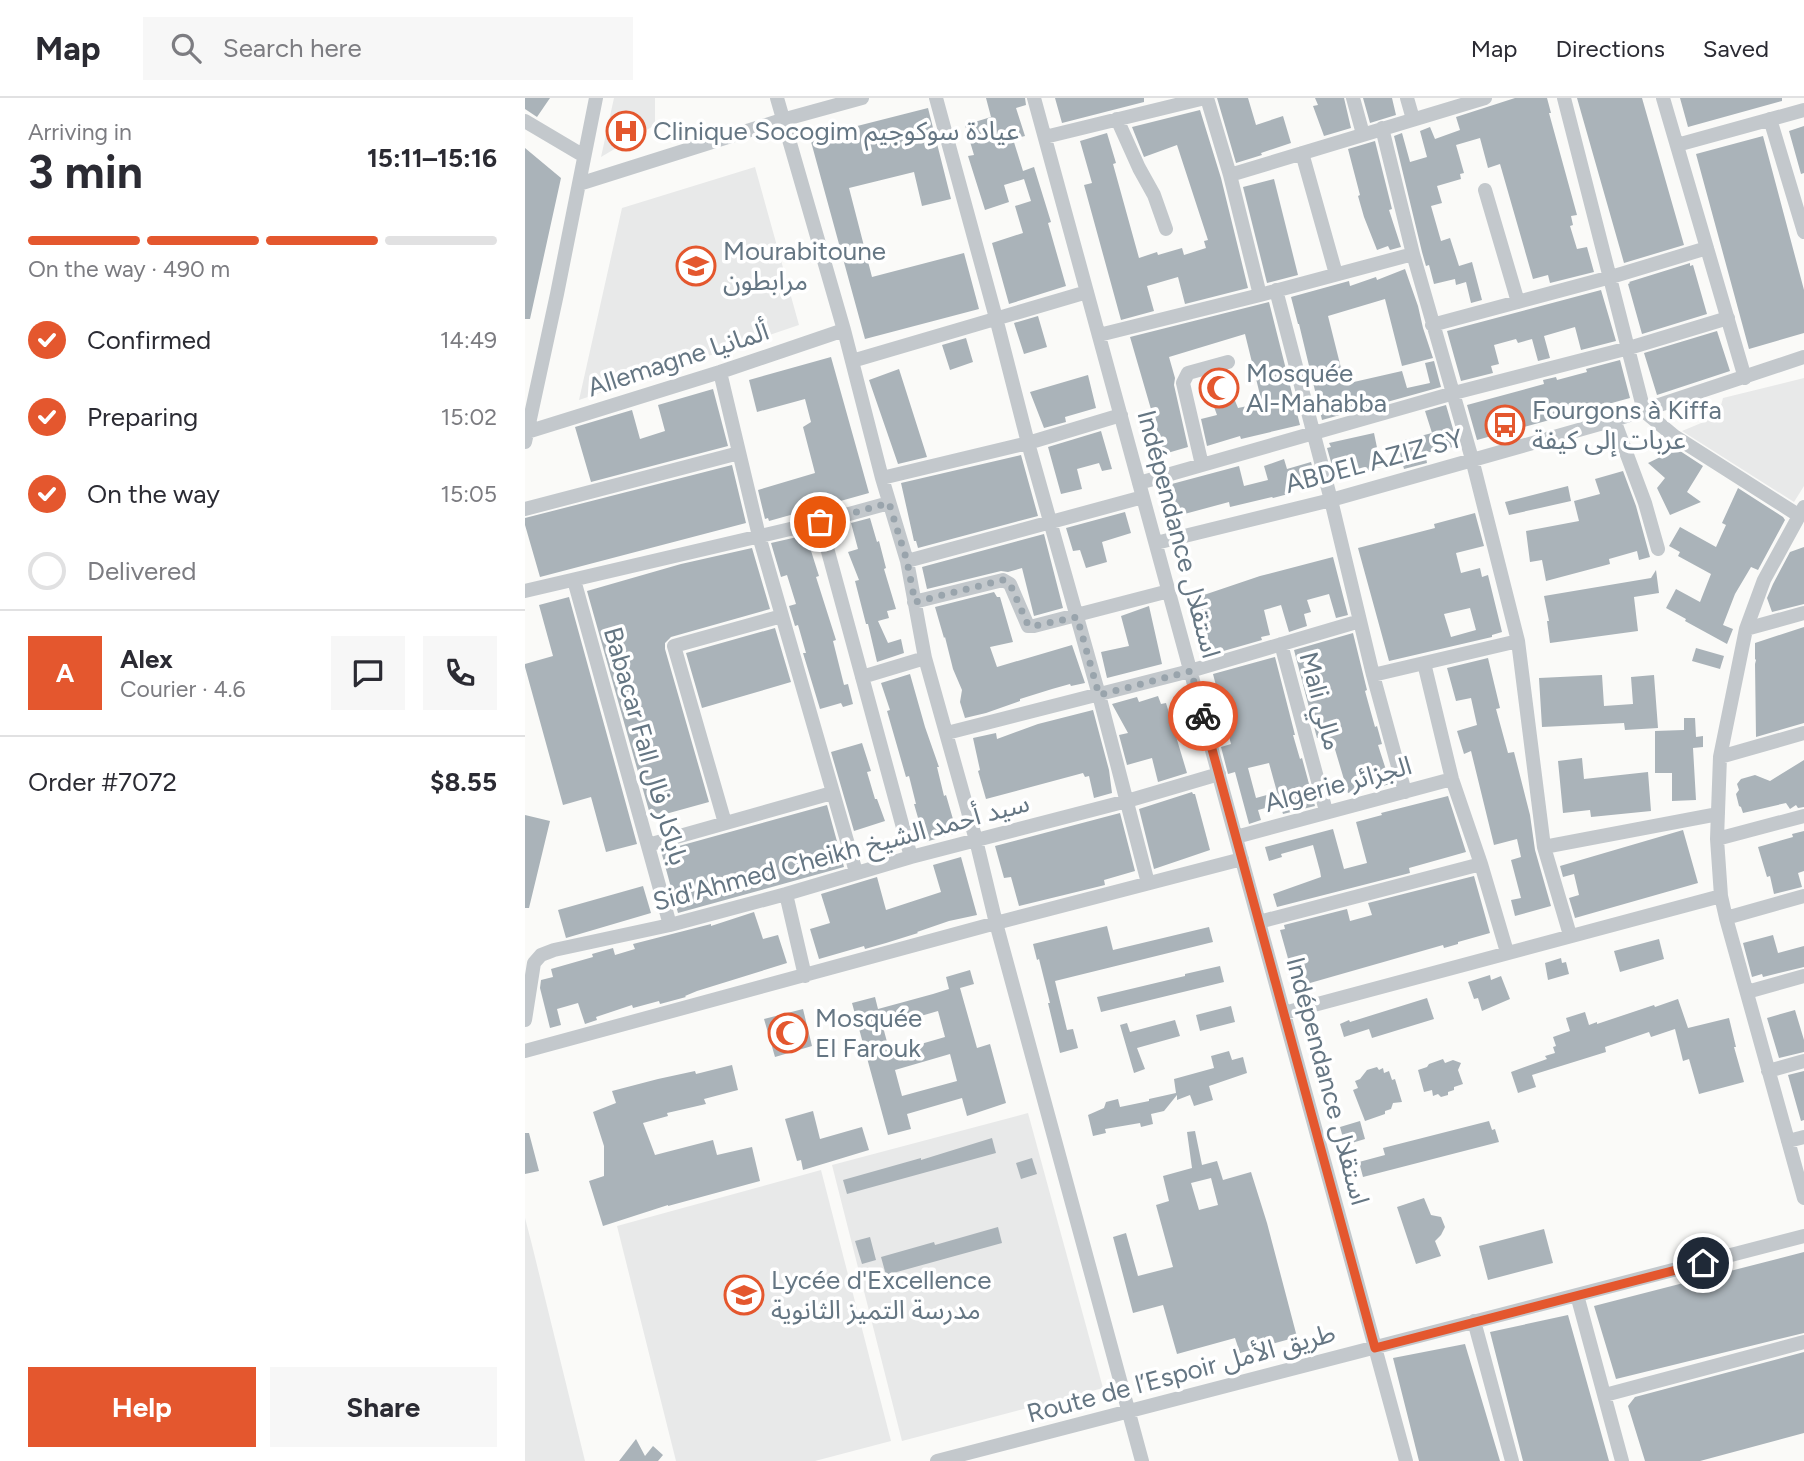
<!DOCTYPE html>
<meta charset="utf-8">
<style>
body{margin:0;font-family:Figtree,"Noto Sans Arabic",sans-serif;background:#f7f7f7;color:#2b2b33;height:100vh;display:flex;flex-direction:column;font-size:26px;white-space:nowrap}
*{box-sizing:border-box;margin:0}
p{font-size:23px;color:#7c7c81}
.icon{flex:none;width:38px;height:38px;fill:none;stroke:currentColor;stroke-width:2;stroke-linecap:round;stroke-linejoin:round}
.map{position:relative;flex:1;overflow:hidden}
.panel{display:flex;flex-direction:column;background:#fff;width:525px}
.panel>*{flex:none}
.pin{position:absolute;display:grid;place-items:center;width:60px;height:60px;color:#fff;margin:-30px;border:4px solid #fff;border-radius:50%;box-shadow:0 2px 7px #0007}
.courier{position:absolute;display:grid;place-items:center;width:70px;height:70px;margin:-35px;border:5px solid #e4572e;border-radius:50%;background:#fff;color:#222;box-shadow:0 2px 9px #0007}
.headline em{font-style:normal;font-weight:700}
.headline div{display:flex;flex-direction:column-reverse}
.headline{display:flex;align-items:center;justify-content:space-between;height:119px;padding:0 28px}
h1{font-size:46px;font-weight:700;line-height:52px}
.bar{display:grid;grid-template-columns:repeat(4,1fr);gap:10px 7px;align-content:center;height:84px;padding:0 28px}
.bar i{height:9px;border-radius:5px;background:#e1e1e2}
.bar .selected{background:#e4572e}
.bar p{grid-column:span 4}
.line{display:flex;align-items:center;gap:18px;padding:0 28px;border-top:2px solid #e1e1e2}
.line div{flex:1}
.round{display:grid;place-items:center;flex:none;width:74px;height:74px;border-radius:0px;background:#f7f7f7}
ol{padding:0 28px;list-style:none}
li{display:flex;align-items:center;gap:21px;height:77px}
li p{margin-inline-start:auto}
li .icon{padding:7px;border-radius:50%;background:#e4572e;color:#fff;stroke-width:4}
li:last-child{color:#7c7c81}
li i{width:38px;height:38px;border:4px solid #e1e1e2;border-radius:50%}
.action{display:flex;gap:14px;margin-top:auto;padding:14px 28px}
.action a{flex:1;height:80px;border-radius:0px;background:#e4572e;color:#fff;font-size:28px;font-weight:700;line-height:80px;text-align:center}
.action a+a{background:#f7f7f7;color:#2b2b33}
header{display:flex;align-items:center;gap:42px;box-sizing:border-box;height:98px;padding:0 35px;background:#fff;border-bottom:2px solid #e1e1e2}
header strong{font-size:33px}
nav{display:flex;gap:38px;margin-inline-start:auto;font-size:24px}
.search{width:490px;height:63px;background:#f7f7f7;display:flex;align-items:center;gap:18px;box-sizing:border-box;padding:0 24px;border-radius:0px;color:#7c7c81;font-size:26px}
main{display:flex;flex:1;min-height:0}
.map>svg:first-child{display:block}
</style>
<header>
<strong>Map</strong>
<div class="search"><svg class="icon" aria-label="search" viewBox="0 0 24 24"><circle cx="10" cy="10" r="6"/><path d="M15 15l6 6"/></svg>Search here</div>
<nav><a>Map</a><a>Directions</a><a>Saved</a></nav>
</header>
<main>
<section class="panel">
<div class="headline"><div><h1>3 min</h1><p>Arriving in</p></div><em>15:11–15:16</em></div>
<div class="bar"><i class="selected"></i><i class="selected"></i><i class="selected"></i><i></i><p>On the way · 490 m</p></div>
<ol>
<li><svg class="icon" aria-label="check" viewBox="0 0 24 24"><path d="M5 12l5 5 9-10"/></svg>Confirmed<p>14:49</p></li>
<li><svg class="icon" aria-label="check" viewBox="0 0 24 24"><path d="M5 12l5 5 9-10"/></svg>Preparing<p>15:02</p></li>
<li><svg class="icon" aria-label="check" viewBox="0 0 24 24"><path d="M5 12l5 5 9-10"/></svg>On the way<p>15:05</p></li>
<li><i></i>Delivered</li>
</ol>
<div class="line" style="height:126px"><b class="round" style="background:#e4572e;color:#fff">A</b><div><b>Alex</b><p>Courier · 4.6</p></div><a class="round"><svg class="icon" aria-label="chat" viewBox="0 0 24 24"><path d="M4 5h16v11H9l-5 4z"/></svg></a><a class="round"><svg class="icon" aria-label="phone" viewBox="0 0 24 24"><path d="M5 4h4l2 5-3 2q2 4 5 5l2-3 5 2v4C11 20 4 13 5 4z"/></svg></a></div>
<div class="line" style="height:91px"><div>Order #7072</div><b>$8.55</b></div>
<div class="action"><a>Help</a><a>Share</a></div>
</section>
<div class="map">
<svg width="1279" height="1363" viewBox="0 0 1279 1363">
<rect width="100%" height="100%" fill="#fafaf8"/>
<path fill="#e8e9e9" d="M89,0H130V27L76,59Z
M230,69L274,227L54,302L97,110Z
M1279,280V388L1269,404L1157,333L1193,318L1198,300Z
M503,1015L578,1290L377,1343L307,1067Z
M296,1072L366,1343L290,1363H151L92,1128Z
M0,1120L7,1147L60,1363H0Z"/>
<path fill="#aab3b9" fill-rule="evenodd" d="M0,0H25L12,19L0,11Z
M461,0H500L501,7L491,10L500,38L488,41L498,73L509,69L526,124L523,125L541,188L484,206L467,145L498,135L490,108L506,103L499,81L479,87L484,104L460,112L443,58L449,57L440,27L466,19Z
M530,0H619V4L537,25Z
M692,0H723L731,27L758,18L766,45L736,55L737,57L711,65Z
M790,0H819L826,30L799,38L788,8L793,7Z
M838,0H867L871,17L845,25Z
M990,0H1022L1026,15H1024L1052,117L1046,118L1048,127L1045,128L1052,151L1062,149L1069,174L1025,185L1023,177L1008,181L975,66L963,70L955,40L931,47L939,75L935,76L936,81L912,88L917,105L906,108L916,143L925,140L934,168L947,164L957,202L946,205L941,184L931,187L930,181L909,186L904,167L901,168L897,154L869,38L877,35L885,64L902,59L895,33L905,29L910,41L935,32L931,19Z
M1052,0H1117L1159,147L1099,165Z
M1155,0H1257V3L1163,29Z
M403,10L426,101L397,108L389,74L324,90L347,179L439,155L454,211L340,241L285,40Z
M675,12L696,80L723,190L660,206L653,179L622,188L629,213L596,222L559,87L567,85L555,43L582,35L591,65L588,66L614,160L632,154L633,157L657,150L659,157L681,150L679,143L683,142L652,47L619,59L607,29Z
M1279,28V75L1276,76L1264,33Z
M1238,38L1279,192V235L1224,251L1171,56Z
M850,43L867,111L864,112L876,149L865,152L863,148L852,152L839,119L833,98L835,97L823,51Z
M0,50L36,80L5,221H0Z
M749,81L773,177L742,185L718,89Z
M1165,165V168L1168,167L1182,216L1117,236L1103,186L1105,185L1104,184Z
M880,171L893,208L898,230L908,260L877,268L860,201L803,218L820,286L877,273L882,290L905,285L900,265L909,263L916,289L797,322L774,226H773L766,199L824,183L825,188L851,179L852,182Z
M1076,192L1091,243L1056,252L1050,229L1019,238L1025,260L1013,263L1007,241L993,245L991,241L969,247L974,266L966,268L968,275L936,283L922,233Z
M744,204L775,327L716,341L715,338L682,348L676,321L692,317L680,284L699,276L713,310L737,305L720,236L644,259L650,280L649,287L663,349L639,356L605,239Z
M513,218L522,249L499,256L489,225Z
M1192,233L1205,273L1132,297L1119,255Z
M441,240L448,264L425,272L417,247Z
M306,259L344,395L244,423L243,420L240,421L233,392L290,375L278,329L286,324L280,301L232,314L224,282Z
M1095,262L1105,300L952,342L942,307L1019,286L1018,282L1031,279L1032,282L1062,274L1061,271Z
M374,271L402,359L373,366L344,282Z
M563,277L571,310L540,319L541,324L519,330L505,294Z
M188,291L203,348L66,384L50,329L107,312L115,341L140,333L133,307Z
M921,307L933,348L900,355L902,365L879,371L872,344L907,335L900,313Z
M576,333L587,371L577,373L574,365L552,371L557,391L536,396L523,349Z
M849,335L856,369L837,374L836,371L814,377L812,370L808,371L802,350L806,349L804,345Z
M1152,351L1178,368L1162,394L1176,404L1145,417L1132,390L1140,380L1123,365Z
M496,357L513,418L393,450L391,443H389L376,385Z
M759,361L762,371L786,364L791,382L765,389L767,395L748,400L747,399L705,409L704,404L652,418L643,387L714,368L719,388L743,382L739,368Z
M207,367L221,425L15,479L0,427V420Z
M1098,373L1111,408L1125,459L1114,462L1112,453L1084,461L1085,466L1021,483L1017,462L1005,464L1001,433L1054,423L1049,403L1075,396L1070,381Z
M1043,388L1046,403L984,417L980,404Z
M1213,390L1258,419L1260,422L1233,472L1226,469L1210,496L1198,527L1208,531L1202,546L1160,523L1161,521L1141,510L1151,491L1175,504L1186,476L1153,458L1155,454L1144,448L1155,429L1191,449L1201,427L1197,425Z
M600,414L606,435L577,444L582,464L561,470L555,452L548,453L541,430Z
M950,415L959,448L931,455L936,475L955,470L957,479L963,477L977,534L967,537V539L864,563L833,450L910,430L909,426ZM945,510L951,532L926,539L919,516Z
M345,420L352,444L354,443L361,470L359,471L371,511L362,513L364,520L353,523L363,545L376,541L379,555L352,564L343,526H341L330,483L334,482L323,454L333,451L326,425Z
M519,436L538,510L509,518L497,470L483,474L476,473L402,491L397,469Z
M281,437L294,478L291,479L311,542L308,543L319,587L323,586L328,606L318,609L316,605L295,611L278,555H281L273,527L270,528L264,508L271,506L262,477L256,479L246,445Z
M1279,449V506L1247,514L1242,500L1248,486L1265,454Z
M227,450L245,511L146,539L140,545V551L184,704L126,720L62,493L156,466Z
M808,459L823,517L811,520L804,496L782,502L786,514L779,516L782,528L764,534L756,507L739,512L745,537L736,539L737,542L681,558L664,502L735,478Z
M1131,472L1134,495L1109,499L1113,533L1025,545L1022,523H1024L1019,498L1126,480Z
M469,494L472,499H475L488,544L465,549L472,569L547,547L560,585L546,588L545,586L527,591L495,601V603L461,615L440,620L435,604L437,592L428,571L420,539L419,540L410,509Z
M44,499L112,746L81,754L66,699L38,707L0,569V566L28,558L14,507Z
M624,508L637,566L582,580L576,554L604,548L596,518Z
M1279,529V625L1231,639L1230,566L1231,562L1230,561V545Z
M250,530L266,584L177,610L161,555Z
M828,535L842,592L840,593L850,629L852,628L857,646L853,647L862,675L865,674L868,685L851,690L850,687L823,695L809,648L799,651L796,639L792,640L769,552Z
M1171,550L1199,558L1195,571L1167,563Z
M750,559L770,637H768L775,661L777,660L790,708L758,716L755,706L733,712L736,722L724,726L710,674L703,676L696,649L706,646L688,576ZM744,665L752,694L731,700L723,670Z
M963,560L975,610L971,611L983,655L989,654L1005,717L1010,752L1026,808L990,818L986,802L996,800L986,762L996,759L992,741L969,747L946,653L939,656L932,633L952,627L946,600L931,603L922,570Z
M385,576L400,629L414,669H412L419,698L421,697L432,735L400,744L389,706H391L384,678L381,679L362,613L365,612L356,585Z
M1077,577L1079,608L1108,606L1106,579L1129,577L1133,630L1100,632L1099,625L1017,629L1014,580Z
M633,598L636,606L641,605L662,675L633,684L627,660L602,667L594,637L603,635L587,606L612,599L614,604Z
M568,612L584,672L587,695L569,700L564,678L560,679L558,675L461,701L453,673L455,672L448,640L471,635L472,641L513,626Z
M1159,620H1170L1171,639L1178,638V649L1168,650L1171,702L1147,703V675H1130V633L1159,632Z
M337,645L346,673L342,674L350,701H352L360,723L329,733L306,654Z
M1057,660L1059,681L1123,674L1126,713L1066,719L1065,712L1038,715L1033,663Z
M1279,662V709L1273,710L1271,707L1265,711L1261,705L1218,715L1216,709L1214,708L1211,696L1214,692L1212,686L1216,681L1230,677L1245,683Z
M667,694L668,696H670L685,752L629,771L614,711Z
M923,698L941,754L884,770L885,775L752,809L748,796L796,779L795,773L788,747L756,756L757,759L744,763L740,749L808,731L819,771L842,765L831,724L857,717L856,715Z
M302,707L319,769L153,815L136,753Z
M595,715L610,773L579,782L580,787L494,808L486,779L479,780L470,748Z
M0,717L25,723L4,810H0Z
M1158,732L1173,785L1050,820L1044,800L1054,797L1049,776L1038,779L1035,768Z
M1279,733V773L1273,775L1277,789L1249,796L1245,778L1242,779L1233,749L1268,739L1267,736Z
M436,759L452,817L424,823L392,834L393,835L361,845L340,851L339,848L294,861L285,831L305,825L296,796L352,779L361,812L416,794L408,767Z
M949,778L965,835L933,844V846L919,850L918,847L771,889L755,832L760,831L759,827L822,811L825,823L847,817L843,805Z
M118,788L126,815L41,840L33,812Z
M229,814L238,841L253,837L262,865L172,893L160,898L161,899L135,906L134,903L108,910L107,907L71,919L72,922L60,926L53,905L32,911L36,927L25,930L15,890L16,882L28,879L26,871L68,859L67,856L88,850L90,857L110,851L108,846L186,826V828Z
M582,828L588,852L684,829L688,844L530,883L542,932L548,931L553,950L535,955L523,905H525L514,861L512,862L508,846Z
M1248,837L1253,855L1279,848V869L1238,879L1237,876L1227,879L1218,845Z
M1134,841L1139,861L1095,874L1089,853Z
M1036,860L1037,865L1041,864L1044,876L1023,882L1020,865Z
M695,868L699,884L576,914L572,899L660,878V876Z
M445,872L449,886L435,890L452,950L465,946L481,1005L442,1018L437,1000L382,1016L386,1031L363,1037L327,905L350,899L353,911L408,896L424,891L421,879ZM413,913L420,939L365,955L358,929ZM425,956L432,983L377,998L370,972Z
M965,877L966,882L976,878L985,901L957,913L953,900L949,901L943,884Z
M902,900L909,921L847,940L844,931L819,939L815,926L824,922L825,924Z
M1153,901L1163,930L1204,920L1211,949H1209L1219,984L1174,996L1164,961L1158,963L1150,931L1126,939L1124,934L1080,949L1081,954L1007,977L1011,989L993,995L986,974L1022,961L1020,958L1030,955L1028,949L1031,948L1028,939L1045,933L1041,920L1060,914L1064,927L1072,924V926L1129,907L1130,909Z
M706,908L710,924L675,933L671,917Z
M278,911L287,948L250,959L239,921Z
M1270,912L1279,942V954L1254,960L1242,920Z
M650,922L655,938L612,950L620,971L609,975L595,927L602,925L605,934Z
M704,953L707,962L718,959L722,975L684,988L688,1002L669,1008L665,997L652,1002V997L639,1013L626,1016L628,1026L616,1029L615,1025L580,1031L581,1035L568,1038L563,1017L579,1010L581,1004L593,1001L595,1009L624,1003V1001L651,995L649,981L689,970L686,958Z
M918,961L920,965L928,962L936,965L933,972L938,986L929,989V992L923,994V997L916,999L913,996L908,998L907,992L899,994L893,972L902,969L904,966Z
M207,967L213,992L179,1001L181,1006L142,1015L143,1018L118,1025L130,1057L188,1042L192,1057L227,1049L235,1083L143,1108V1107L78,1128L64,1083L79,1078V1048L68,1014L91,1005L87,993L133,981L170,973L171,976Z
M852,969L854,972L858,970L859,975L864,973L867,982L870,981L877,1004L868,1005L866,1011L860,1013V1016L840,1023L828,992L833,990L830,983L835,981L842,972Z
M1279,973V1022L1276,1023L1263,977Z
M288,1013L295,1041L337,1029L344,1052L278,1072L276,1062L272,1063L260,1021Z
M835,1023L840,1041L820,1047L815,1029Z
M964,1023L967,1032L970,1031L974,1044L838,1079L834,1064L860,1057L858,1050Z
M670,1033L677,1067L692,1063L698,1082L726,1074L742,1125L772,1239L715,1255L710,1240L652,1256L638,1207L608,1215L588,1139L601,1135L613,1178L648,1169L631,1107L644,1103L638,1078L667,1070L662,1034ZM686,1080L693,1107L674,1112L666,1085Z
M0,1035H4L14,1073L0,1076Z
M467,1040L471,1055L322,1096L318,1082L396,1060V1062Z
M507,1060L512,1076L496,1081L491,1065Z
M899,1100L906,1117L916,1119L920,1129L916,1137L910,1143L916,1158L891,1166L872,1109Z
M473,1129L477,1145L361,1177L356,1159L409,1144L410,1147Z
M1019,1131L1028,1165L963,1182L954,1148Z
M345,1139L351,1162L337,1166L330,1143Z
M1279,1154V1235L1091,1281L1069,1208Z
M1043,1217L1084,1363H998L965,1234Z
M940,1246L975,1363H894L868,1260Z
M1279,1254V1335L1175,1363H1120L1103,1308L1110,1299Z
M111,1341L120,1358L128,1348L138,1357L133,1363H94Z"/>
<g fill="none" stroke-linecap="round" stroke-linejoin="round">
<path stroke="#c3c8cc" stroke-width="14" d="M252,0L319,232L357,380L382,463L400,560L451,742L471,825L617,1363
M411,0L471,220L503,345L574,597L623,785
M509,0L881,1363
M682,0L705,77L735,197
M828,0L838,36
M882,0L888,21
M1039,0L1119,313L1149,338L1273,417
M1138,0L1220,280
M592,21L614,70L629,97L641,131
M1245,21L1279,134
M0,23L59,58
M857,30L888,156L947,361L993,543L1019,749L1045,837
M520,39L680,0
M1152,47L1279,12
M777,55L811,176
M705,77L960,0
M54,86L257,22L337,0
M960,92L993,204
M751,192L806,402L848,577L880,694
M907,227L1086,179L1182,150
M574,237L735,197L888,156
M327,263L562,194
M195,274L234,438L331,774
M1089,322L1120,405L1133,451
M2,334L195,274L319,232
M0,344L32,196L71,0
M677,367L658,285L663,275L703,264
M357,380L503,345L596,317
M614,385L929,295L1104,250L1203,220
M1279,409L1239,482L1221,531L1195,659L1192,741L1196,798L1201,820L1279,1100
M0,411L214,355
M295,424L386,759
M631,445L806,402L1089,322L1279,259
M382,463L618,399
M49,482L145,827
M0,493L295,424L364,405
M389,504L478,482L485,486L503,528H509L644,493
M1221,531L1279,515
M756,546L801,713
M899,565L927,681L956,766L982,854
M848,577L993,543
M337,579L400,560
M422,635L665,573L835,523
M1195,659L1279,635
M200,725L149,548L257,518
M711,739L927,681
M1192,741L1279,718
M123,747L307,695
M1019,749L1193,716
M261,796L280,878
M1201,820L1279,798
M734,824L956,766
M1222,894L1279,878
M759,915L1196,798
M0,922L9,865L16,857L29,852L145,827L261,796L386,759L602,703L694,676
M0,953L471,825L717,761
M1243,973L1279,963
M1263,1043L1279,1039
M1052,1197L1097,1363
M949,1223L987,1363
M1080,1297L1279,1244
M412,1363L1279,1138"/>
</g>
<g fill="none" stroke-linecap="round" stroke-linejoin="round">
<path stroke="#99a4ac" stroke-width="7" stroke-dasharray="0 12.6" d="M295,424L364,405L382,463L390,504L478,482L485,486L503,527L509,528L552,519L574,597L666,573L678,618"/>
<path stroke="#e4572e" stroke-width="9" d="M678,618L850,1250L1178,1165"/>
</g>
<defs>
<symbol id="hospital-ring" viewBox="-11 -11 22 22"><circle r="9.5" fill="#fff" stroke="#e4572e" stroke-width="1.5"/><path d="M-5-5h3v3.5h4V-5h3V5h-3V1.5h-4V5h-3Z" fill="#e4572e"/></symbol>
<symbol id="school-ring" viewBox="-11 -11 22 22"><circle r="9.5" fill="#fff" stroke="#e4572e" stroke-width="1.5"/><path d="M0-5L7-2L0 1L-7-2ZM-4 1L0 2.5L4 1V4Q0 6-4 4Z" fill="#e4572e"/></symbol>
<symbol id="mosque-ring" viewBox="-11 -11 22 22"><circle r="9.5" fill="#fff" stroke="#e4572e" stroke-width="1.5"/><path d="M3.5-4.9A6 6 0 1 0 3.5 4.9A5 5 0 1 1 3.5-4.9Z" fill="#e4572e"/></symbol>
<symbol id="bus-ring" viewBox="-11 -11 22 22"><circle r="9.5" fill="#fff" stroke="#e4572e" stroke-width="1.5"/><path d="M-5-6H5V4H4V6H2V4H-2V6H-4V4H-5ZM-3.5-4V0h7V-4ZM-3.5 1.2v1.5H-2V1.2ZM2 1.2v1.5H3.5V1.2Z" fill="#e4572e"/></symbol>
</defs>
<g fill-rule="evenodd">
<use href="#hospital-ring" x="79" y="11" width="44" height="44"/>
<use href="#school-ring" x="149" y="146" width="44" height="44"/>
<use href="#mosque-ring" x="672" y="268" width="44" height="44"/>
<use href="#bus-ring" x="958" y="305" width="44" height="44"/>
<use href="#mosque-ring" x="241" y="913" width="44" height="44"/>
<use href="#school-ring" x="197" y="1175" width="44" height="44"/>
</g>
<g text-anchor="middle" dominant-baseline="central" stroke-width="7" stroke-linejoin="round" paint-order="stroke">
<g font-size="26" fill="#657683" stroke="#fff" text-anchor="start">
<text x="128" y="33">Clinique Socogim عيادة سوكوجيم</text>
<text x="198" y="153">Mourabitoune<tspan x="198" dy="30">مرابطون</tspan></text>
<text x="721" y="275">Mosquée<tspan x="721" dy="30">Al-Mahabba</tspan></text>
<text x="1007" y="312">Fourgons à Kiffa<tspan x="1007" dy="30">عربات إلى كيفة</tspan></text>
<text x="290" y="920">Mosquée<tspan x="290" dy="30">El Farouk</tspan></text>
<text x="246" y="1182">Lycée d'Excellence<tspan x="246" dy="30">مدرسة التميز الثانوية</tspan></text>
</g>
<g font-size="26" fill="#657683" stroke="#fff">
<text transform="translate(153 261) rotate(-18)">Allemagne ألمانيا</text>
<text transform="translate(849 363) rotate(-15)">ABDEL AZIZ SY</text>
<text transform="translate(654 436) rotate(75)">Indépendance استقلال</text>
<text transform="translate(796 603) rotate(75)">Mali مالي</text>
<text transform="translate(121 648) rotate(74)">Babacar Fall باباكار فال</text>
<text transform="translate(813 686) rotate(-15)">Algerie الجزائر</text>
<text transform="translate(316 754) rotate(-15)">Sid'Ahmed Cheikh سيد أحمد الشيخ</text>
<text transform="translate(803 983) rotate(75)">Indépendance استقلال</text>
<text transform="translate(656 1275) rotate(-15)">Route de l’Espoir طريق الأمل</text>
</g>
</g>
</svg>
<div class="pin" style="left:295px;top:424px;background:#ea580c"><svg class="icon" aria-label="bag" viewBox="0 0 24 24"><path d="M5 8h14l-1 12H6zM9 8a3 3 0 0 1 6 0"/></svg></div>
<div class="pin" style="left:1178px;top:1165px;background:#1f2937"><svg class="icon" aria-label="home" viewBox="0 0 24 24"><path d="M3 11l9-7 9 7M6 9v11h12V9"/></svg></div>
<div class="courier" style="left:678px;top:618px"><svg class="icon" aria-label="bike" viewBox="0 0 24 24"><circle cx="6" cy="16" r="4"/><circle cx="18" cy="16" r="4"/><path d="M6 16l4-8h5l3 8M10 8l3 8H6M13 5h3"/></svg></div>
</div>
</main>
